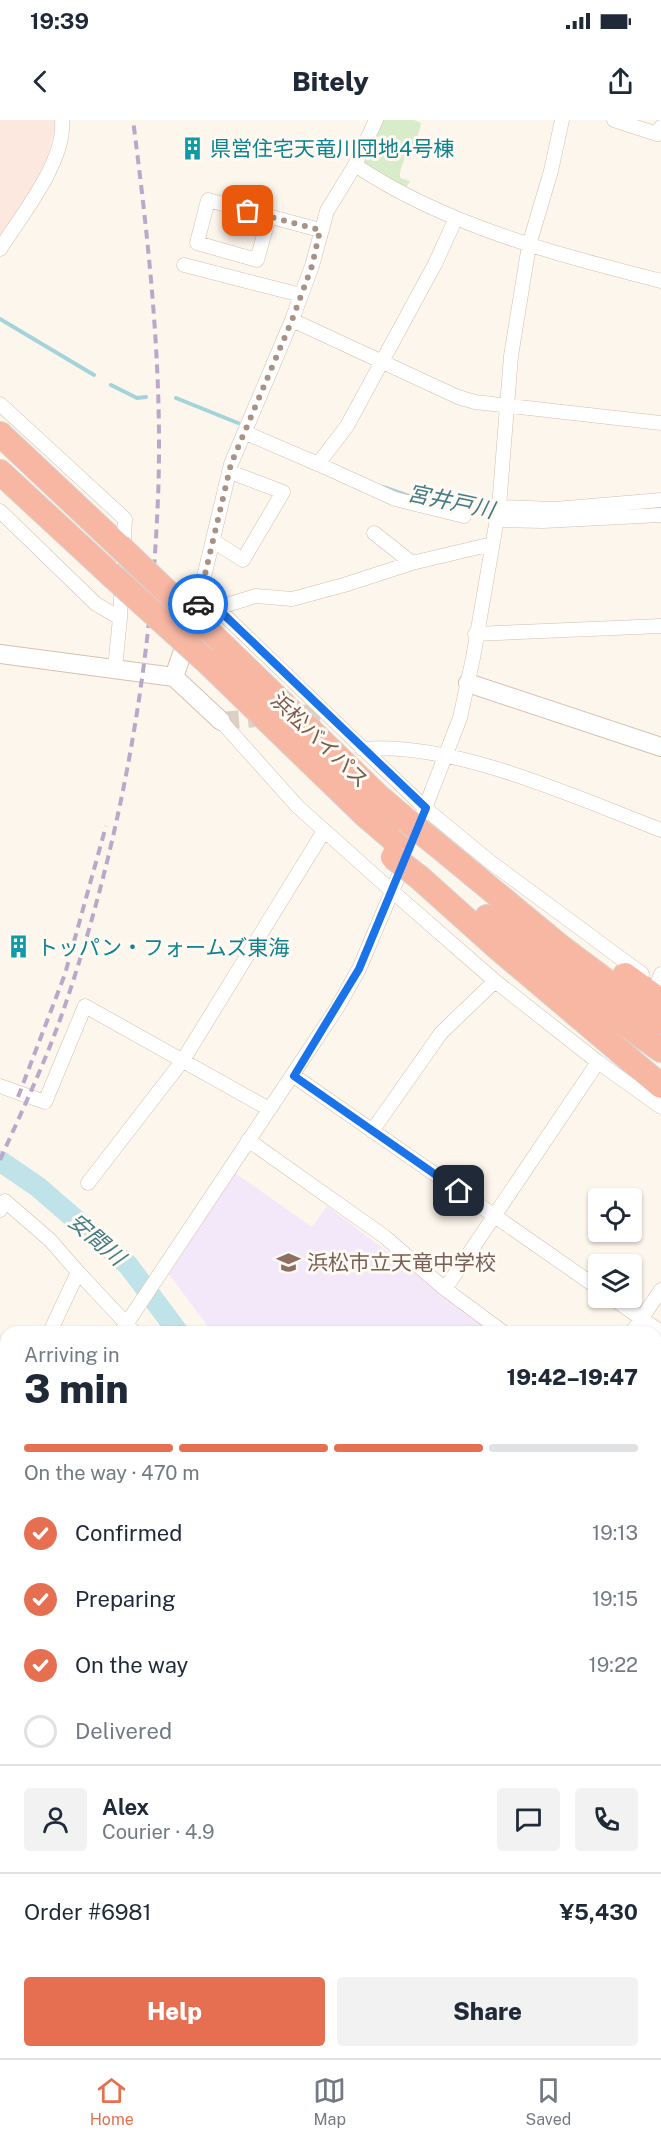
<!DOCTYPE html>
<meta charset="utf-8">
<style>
body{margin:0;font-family:"Public Sans","Noto Sans JP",sans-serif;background:#f2f2f3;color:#1f2937;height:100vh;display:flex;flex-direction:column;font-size:22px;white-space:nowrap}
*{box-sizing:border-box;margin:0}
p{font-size:20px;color:#747a83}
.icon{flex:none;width:33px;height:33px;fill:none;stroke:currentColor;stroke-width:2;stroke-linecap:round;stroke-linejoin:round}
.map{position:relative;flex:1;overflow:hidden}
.drawer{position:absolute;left:0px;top:1206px;width:662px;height:732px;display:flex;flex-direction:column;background:#fff;border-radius:18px 18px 0 0;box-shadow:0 2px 4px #0004}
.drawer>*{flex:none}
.tools{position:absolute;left:588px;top:1068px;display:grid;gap:12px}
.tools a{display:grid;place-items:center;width:54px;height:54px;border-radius:6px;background:#fff;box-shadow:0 2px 4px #0004;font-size:30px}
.pin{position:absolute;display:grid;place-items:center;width:51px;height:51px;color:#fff;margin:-26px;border-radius:12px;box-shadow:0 3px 9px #0006}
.courier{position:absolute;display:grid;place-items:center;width:60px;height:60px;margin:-30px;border:4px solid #1a73e8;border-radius:50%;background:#fff;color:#222;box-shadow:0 2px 8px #0007}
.headline em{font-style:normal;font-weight:800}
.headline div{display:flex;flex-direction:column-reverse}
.headline{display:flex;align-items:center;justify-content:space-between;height:102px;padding:0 24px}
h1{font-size:39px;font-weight:800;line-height:45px}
.bar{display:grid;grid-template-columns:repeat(4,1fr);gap:9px 6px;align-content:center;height:72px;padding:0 24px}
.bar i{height:8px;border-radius:4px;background:#e0e1e3}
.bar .active{background:#e76f51}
.bar p{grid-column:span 4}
.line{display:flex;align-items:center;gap:15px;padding:0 24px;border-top:2px solid #e0e1e3}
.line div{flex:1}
.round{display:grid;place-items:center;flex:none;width:63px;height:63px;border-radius:6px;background:#f2f2f3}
ol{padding:0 24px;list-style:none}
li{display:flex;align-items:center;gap:18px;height:66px}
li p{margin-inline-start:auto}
li .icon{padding:6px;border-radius:50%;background:#e76f51;color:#fff;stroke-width:4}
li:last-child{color:#747a83}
li i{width:33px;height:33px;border:3px solid #e0e1e3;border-radius:50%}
.action{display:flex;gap:12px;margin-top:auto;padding:12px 24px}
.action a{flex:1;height:69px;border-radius:6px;background:#e76f51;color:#fff;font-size:24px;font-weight:800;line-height:69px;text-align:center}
.action a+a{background:#f2f2f3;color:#1f2937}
.status{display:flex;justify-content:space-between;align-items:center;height:42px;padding:0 30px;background:#fff;direction:ltr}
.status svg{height:16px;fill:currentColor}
header{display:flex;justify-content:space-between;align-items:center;height:78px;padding:0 24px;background:#fff;font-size:27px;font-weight:800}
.tabs{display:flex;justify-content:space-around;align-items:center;height:84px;border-top:2px solid #e0e1e3;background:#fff;font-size:16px;color:#747a83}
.tabs a{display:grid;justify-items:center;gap:3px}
.tabs .active{color:#e76f51}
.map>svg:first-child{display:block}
</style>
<div class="status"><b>19:39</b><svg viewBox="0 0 49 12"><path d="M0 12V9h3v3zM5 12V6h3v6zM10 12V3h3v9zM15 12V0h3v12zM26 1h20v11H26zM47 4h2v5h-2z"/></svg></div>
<header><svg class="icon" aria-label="back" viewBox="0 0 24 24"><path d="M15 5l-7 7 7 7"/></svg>Bitely<svg class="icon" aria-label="share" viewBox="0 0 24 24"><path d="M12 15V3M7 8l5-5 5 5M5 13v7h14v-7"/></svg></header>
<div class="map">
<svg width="661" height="1938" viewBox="0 0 661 1938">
<rect width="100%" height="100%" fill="#fdf6ec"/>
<path fill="#fde8e0" d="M0,0H56V3L43,56L0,122Z"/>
<path fill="#f3e8fa" d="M235,1053L312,1107L327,1086L442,1173L487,1209L485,1212H212L169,1154Z"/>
<path fill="#d8ecc9" d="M381,0H414L421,3C419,23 399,38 400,58L410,61L406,68L366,47L363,38Z"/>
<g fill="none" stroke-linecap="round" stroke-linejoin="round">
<path stroke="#a5d3da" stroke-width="4" d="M0,199L94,255
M111,265L137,278L146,277
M176,278L238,303
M383,367L409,376L496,394
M629,390L661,388"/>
<path stroke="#bfe3e8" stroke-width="21" d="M0,1041L38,1067L128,1145L178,1212
M656,1783L661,1786"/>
<path stroke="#dcd0c4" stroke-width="18" stroke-dasharray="18 9" stroke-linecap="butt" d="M221,601L325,592"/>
<defs>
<path id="street" d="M376,0L355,45L327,91L312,146L292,200L231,344L197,486L217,488L426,689L489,741L642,854
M614,0L657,14L661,7
M355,45C446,106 556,134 661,161
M269,97L257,140L197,123L208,80L320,110
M0,129C21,96 66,41 62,0
M184,145L301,175
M292,200L458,277L475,282L661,303
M0,284L125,399L120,498L115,548
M246,313L318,344L347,306L435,144L456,98
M318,344L395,379L464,396
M499,387L555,389L661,380
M0,391L96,484L120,498
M496,400L543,401L661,395
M374,413L412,443
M215,422L243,440L283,372L230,352
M217,488L256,476L292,479L344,465L412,443L492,424
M475,514L661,506
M221,601L298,687L393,772L495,861L598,942L661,987
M362,629C454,621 575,677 661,710
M415,714L460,598L473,538L499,387L511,236L529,125L551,51L562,0
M657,864L661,854
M294,956L598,1168
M0,966L45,982L85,886L269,989
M372,1011L441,913L495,861
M248,1020L385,1117L445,1169L503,1212
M88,1063L183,940L324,711
M0,1090L5,1081L50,1120L78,1152
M445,1169L598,942
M612,1178L661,1212
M50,1212L78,1152L134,1212
M121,1212L337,888L359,849L405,741
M632,1212L661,1170
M0,1268L6,1271
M656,1317L661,1321
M0,1325L6,1311
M0,1428L6,1430
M0,1566L6,1545
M0,1582L6,1584
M0,1747L6,1748
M656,1749L661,1752
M656,1815L661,1819
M0,1914L6,1916
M57,1932L82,1938
M632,1932L650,1938
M265,1938L267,1932
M476,1938L478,1932"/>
<path id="secondary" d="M0,534L174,557L221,601
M174,557L189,513
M468,563L661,627
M656,1571L661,1563"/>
<path id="highway" d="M0,314L119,426
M0,352L109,453
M205,508L379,677L406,700
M204,539L365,695L401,726
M436,724L562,828L661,902
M420,758L498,828L661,966
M487,797L550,849L661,930
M625,855L661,881"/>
</defs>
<use href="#street" stroke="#d1beb0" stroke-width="15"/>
<use href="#secondary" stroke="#d6c0b0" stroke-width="20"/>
<use href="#highway" stroke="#dad1cd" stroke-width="26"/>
<use href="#street" stroke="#fff" stroke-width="14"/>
<use href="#secondary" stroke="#fff" stroke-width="18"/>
<use href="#highway" stroke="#f7b7a3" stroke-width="24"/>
<path stroke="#b9a8c9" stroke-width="4" stroke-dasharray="9 6" stroke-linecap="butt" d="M18,977L65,854L106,706
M0,1040C21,993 44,945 61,897C119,731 151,554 158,378C163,253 149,124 133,0"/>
<defs>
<path id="highway-bridge" d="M119,426L205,508
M109,453L204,539
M406,700L436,724
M393,737L420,758"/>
</defs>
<use href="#highway-bridge" stroke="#dad1cd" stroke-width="26" stroke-linecap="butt"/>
<use href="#highway-bridge" stroke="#f7b7a3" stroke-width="24"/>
</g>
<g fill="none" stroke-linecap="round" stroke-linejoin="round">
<path stroke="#a89285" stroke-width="6" stroke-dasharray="0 10.8" d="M198,484L231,344L292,200L312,146L320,110L248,91"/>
<path stroke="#1a73e8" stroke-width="8" d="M198,484L197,486L217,488L426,688L359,849L294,956L459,1071"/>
</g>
<defs>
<symbol id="building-bare" viewBox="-9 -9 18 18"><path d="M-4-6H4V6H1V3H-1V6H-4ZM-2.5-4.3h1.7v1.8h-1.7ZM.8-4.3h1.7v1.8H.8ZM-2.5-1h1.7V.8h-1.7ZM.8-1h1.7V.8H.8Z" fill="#0f9aa8" stroke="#fffaf3" stroke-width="2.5" paint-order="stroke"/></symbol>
<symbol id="school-bare" viewBox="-9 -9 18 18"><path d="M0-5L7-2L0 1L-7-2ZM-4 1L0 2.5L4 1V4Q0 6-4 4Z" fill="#8d6e63" stroke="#fffaf3" stroke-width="2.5" paint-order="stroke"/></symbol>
</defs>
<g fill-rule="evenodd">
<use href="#building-bare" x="176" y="12" width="33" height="33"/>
<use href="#building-bare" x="2" y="810" width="33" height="33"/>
<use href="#school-bare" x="272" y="1126" width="33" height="33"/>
</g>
<g text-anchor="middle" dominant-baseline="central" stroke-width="6" stroke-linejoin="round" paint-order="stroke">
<g font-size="21" fill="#0d838f" stroke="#fffaf3" text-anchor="start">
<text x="210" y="28">県営住宅天竜川団地4号棟</text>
<text x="37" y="827">トッパン・フォームズ東海</text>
</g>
<g font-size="21" fill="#7a5c4d" stroke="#fffaf3">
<text transform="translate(320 620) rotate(44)">浜松バイパス</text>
</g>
<g font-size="21" fill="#785e54" stroke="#fffaf3" text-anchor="start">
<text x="307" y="1142">浜松市立天竜中学校</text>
</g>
<g font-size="22" font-style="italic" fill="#437c86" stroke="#fffaf3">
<text transform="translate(451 381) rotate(12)">宮井戸川</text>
<text transform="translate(97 1119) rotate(41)">安間川</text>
</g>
</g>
</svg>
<div class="tools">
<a><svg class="icon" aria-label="locate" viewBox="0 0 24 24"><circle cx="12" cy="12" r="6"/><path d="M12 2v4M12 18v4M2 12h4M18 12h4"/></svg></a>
<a><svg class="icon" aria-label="layers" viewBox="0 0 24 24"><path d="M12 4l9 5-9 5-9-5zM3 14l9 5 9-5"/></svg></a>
</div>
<div class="pin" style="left:248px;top:91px;background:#ea580c"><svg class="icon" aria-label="bag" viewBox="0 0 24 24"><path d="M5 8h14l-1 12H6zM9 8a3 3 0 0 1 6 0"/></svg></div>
<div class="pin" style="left:459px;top:1071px;background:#1f2937"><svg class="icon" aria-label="home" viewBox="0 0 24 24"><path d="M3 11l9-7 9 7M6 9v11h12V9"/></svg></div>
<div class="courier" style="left:198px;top:484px"><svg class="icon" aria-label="car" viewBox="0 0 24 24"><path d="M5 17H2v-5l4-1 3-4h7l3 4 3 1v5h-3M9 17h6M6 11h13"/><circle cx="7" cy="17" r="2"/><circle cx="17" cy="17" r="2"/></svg></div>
<section class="drawer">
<div class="headline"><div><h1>3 min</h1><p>Arriving in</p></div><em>19:42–19:47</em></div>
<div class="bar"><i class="active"></i><i class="active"></i><i class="active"></i><i></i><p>On the way · 470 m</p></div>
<ol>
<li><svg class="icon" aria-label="check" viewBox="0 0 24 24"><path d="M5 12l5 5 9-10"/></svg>Confirmed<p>19:13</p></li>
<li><svg class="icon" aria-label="check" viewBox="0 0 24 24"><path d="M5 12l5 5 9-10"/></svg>Preparing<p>19:15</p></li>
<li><svg class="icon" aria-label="check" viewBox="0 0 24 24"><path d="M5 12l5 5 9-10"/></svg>On the way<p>19:22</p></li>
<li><i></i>Delivered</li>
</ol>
<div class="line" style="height:108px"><a class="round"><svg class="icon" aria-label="person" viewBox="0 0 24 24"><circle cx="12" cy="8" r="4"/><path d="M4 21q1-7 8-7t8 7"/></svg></a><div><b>Alex</b><p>Courier · 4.9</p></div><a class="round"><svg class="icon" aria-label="chat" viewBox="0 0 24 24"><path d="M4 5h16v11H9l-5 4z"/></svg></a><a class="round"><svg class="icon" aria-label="phone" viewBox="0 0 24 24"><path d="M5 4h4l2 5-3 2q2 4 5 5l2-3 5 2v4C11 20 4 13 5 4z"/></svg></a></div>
<div class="line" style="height:78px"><div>Order #6981</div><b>¥5,430</b></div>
<div class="action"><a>Help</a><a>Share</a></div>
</section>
</div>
<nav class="tabs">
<a class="active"><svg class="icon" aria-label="home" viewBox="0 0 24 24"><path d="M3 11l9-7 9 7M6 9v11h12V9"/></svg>Home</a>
<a><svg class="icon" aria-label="map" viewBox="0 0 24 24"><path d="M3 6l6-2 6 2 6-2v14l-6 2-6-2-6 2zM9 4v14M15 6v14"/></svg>Map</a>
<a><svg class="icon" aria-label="saved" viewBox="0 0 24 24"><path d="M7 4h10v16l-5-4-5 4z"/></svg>Saved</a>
</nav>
